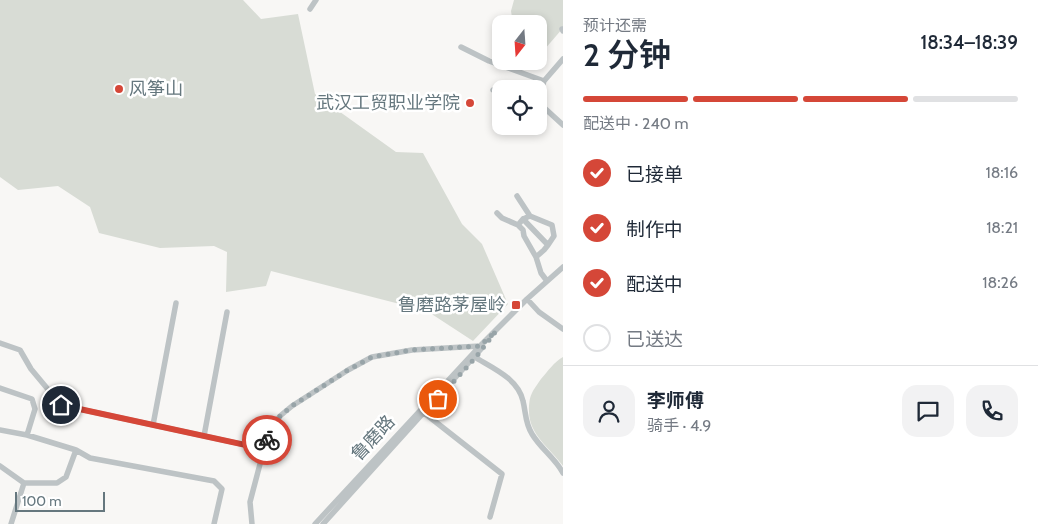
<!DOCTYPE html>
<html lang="zh">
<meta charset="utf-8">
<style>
body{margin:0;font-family:Cabin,"Noto Sans SC",sans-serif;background:#f2f2f3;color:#1f2937;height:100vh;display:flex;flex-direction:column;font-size:19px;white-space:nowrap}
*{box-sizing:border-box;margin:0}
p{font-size:16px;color:#747a83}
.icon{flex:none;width:28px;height:28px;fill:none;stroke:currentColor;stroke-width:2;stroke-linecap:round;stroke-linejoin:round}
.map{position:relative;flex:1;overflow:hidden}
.panel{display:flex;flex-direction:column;background:#fff;width:475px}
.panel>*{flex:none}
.needle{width:32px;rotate:197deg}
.buttons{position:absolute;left:492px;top:15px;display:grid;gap:10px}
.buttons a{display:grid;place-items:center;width:55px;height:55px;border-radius:10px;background:#fff;box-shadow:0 2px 8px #0003;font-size:25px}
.scale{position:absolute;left:15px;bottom:12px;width:90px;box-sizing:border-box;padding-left:5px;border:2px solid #65777e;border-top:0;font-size:14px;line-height:18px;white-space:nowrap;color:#65777e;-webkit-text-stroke:4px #fff;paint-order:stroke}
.pin{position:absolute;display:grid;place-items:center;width:42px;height:42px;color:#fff;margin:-21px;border:2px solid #fff;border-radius:50%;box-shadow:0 1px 5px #0007}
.courier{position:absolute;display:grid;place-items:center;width:50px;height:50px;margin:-25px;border:4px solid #d54738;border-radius:50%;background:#fff;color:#222;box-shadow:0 1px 6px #0007}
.overview em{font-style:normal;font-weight:600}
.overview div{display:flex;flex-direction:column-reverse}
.overview{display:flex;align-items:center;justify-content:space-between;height:85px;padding:0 20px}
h1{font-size:32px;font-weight:600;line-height:38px}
.bar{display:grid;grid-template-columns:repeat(4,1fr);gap:8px 5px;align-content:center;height:60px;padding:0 20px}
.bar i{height:6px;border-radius:4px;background:#e0e1e3}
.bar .selected{background:#d54738}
.bar p{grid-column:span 4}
.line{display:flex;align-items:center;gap:12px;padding:0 20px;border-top:1px solid #e0e1e3}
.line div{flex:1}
.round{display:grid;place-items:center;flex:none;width:52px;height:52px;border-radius:15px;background:#f2f2f3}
ol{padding:0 20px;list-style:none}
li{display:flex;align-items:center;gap:15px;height:55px}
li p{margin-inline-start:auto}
li .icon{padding:5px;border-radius:50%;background:#d54738;color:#fff;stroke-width:4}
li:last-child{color:#747a83}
li i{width:28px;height:28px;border:2px solid #e0e1e3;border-radius:50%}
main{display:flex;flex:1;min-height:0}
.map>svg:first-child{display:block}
</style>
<main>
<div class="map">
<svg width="563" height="524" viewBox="0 0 563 524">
<rect width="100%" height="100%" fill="#f8f7f5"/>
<path fill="#d8dcd5" d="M0,0H243L261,19L298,14L315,94L396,152L423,153L462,224L482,244L508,304L473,341L427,311L271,271L266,286L226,292L227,252L214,246L160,248L99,233L90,207L58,186L18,190L0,177Z
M514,0H563V28L544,50L539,46L544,41H539V24H513L511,11Z
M563,357V466C550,448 529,435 529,411C529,395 532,392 541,379C548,371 554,362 563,357Z"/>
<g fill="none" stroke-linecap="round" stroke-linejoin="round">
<path stroke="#bdc3c5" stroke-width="5.5" d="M310,9L316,0
M562,29L563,31
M461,47L489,61L544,81L539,98
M544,81L563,59
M493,90L501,92
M539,103L563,125
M517,196L530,216
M497,213L502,218L518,225L523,230L524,236L536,257L541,273L547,281
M523,219L530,216L552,225L554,236L548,245
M518,225L523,219L548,245L544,250L536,257
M527,299L539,312L563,329
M0,343L20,350L31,369L61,405L264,449
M473,356C492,368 518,378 523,401C526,413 525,423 532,434C541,449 555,458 563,473
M0,388L32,399L35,409L27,435L0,430
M423,412L502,474L490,517
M153,425L176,303
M204,436L227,312
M76,450L90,458L214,481L222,489L214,524
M0,466L24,483L11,524
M24,483H57L66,477L76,450L27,435
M252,524L250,502L264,449L275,423L280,416L292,406L348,370L372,357L412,350L480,346
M315,524L480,346L527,299L563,267
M323,524L482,348"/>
</g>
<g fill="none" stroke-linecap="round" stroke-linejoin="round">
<path stroke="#98a4a8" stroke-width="5" stroke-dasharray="0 9" d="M267,440L280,416L292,406L348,370L372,357L412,350L480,346L496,331L476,357L438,399"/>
<path stroke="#d54738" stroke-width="6" d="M61,405L264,449L267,440"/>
</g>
<g fill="#d54738" stroke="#fff" stroke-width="2">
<circle cx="119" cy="89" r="5"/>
<circle cx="470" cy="103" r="5"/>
<rect x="511" y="300" width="10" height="10" rx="2.5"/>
</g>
<g text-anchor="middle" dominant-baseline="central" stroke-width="5" stroke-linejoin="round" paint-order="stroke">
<g font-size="18" fill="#65777e" stroke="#fff" text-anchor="end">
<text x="129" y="89" text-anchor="start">风筝山</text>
<text x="460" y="103">武汉工贸职业学院</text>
<text x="506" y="305">鲁磨路茅屋岭</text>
</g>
<g font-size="18" fill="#65777e" stroke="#fff">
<text transform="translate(373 438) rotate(-47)">鲁磨路</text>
</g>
</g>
</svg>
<div class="buttons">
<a><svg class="needle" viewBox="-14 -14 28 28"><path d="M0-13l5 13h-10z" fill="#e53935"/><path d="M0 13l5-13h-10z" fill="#747a83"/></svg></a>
<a><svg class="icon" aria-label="locate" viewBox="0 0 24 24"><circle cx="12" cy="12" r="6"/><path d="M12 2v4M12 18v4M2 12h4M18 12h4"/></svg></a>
</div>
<div class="scale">100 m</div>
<div class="pin" style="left:438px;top:399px;background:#ea580c"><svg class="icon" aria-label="bag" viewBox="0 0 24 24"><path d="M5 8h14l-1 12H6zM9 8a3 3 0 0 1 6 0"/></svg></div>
<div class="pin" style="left:61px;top:405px;background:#1f2937"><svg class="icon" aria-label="home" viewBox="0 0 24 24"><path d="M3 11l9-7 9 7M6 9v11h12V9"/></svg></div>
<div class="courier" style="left:267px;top:440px"><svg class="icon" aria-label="bike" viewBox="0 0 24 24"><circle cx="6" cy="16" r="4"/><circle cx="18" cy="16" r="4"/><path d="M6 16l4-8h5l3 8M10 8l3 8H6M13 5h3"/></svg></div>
</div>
<section class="panel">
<div class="overview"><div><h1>2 分钟</h1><p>预计还需</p></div><em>18:34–18:39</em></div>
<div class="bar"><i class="selected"></i><i class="selected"></i><i class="selected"></i><i></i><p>配送中 · 240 m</p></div>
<ol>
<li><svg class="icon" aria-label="check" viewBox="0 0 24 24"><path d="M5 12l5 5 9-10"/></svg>已接单<p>18:16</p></li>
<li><svg class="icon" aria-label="check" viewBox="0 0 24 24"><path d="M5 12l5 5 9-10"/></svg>制作中<p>18:21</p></li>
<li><svg class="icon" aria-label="check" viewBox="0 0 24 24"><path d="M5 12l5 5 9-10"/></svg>配送中<p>18:26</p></li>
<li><i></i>已送达</li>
</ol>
<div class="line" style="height:90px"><a class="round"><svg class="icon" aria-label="person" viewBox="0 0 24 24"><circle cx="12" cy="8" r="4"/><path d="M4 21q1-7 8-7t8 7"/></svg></a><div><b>李师傅</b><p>骑手 · 4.9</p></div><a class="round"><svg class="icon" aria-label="chat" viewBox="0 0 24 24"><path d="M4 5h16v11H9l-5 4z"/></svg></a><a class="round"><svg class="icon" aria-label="phone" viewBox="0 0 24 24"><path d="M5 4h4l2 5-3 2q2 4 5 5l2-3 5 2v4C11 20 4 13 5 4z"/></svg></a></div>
</section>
</main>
